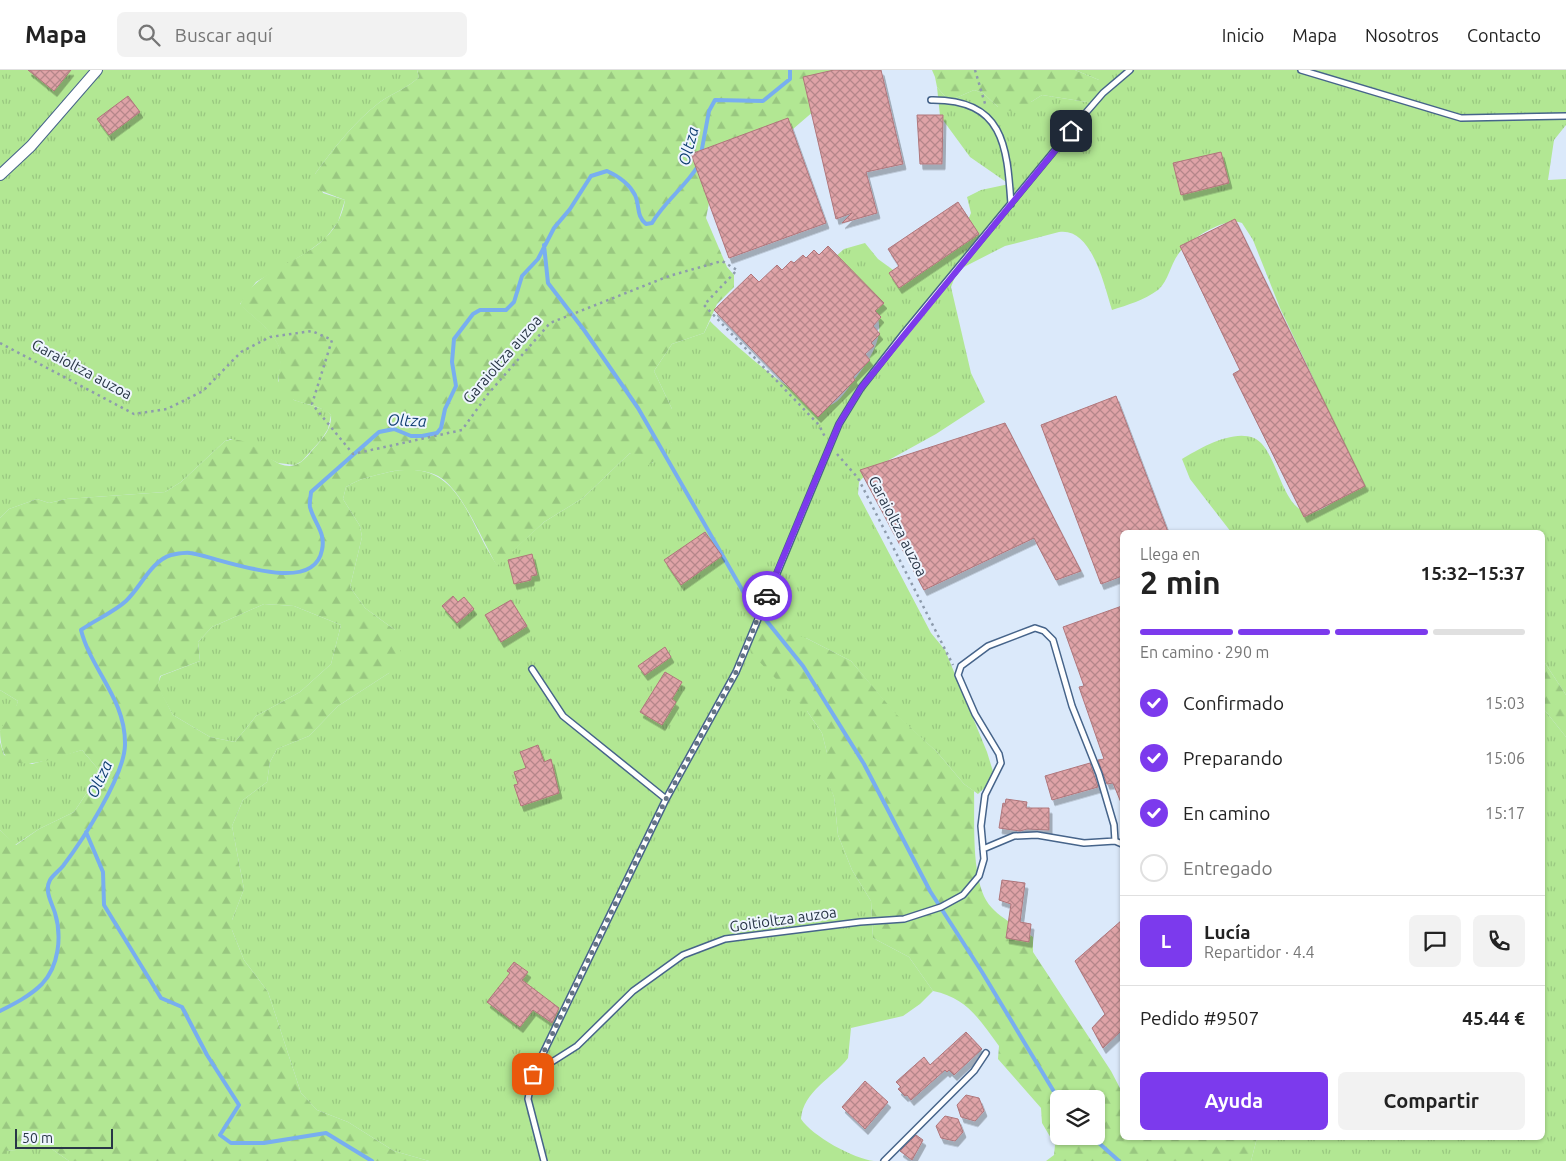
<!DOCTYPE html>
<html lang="es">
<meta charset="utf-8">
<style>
body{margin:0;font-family:Ubuntu,sans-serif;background:#f2f2f2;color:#222;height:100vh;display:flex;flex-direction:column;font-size:19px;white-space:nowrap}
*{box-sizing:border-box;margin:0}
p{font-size:16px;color:#767676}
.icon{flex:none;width:28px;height:28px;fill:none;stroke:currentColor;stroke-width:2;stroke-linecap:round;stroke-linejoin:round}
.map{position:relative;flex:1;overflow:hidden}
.drawer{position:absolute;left:1120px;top:460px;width:425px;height:610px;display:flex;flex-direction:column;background:#fff;border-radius:8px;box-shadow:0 1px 4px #0004}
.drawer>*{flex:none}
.controls{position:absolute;left:1050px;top:1020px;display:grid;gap:10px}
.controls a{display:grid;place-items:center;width:55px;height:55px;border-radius:8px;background:#fff;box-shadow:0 1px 4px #0004;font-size:25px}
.scale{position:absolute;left:15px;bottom:12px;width:98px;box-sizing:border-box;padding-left:5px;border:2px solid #293647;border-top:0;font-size:14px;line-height:18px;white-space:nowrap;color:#293647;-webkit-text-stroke:4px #eef5fe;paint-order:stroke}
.pin{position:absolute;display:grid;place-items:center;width:42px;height:42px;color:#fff;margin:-21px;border-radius:10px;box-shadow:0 2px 8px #0006}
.courier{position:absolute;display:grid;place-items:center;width:50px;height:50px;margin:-25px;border:4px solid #7c3aed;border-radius:50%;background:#fff;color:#222;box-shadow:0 1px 6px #0007}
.headline em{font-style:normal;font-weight:700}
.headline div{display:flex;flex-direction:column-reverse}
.headline{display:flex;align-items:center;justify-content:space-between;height:85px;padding:0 20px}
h1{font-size:32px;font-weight:700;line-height:38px}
.bar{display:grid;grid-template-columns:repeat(4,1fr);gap:8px 5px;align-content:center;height:60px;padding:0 20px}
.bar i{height:6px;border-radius:4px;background:#e0e0e0}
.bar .active{background:#7c3aed}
.bar p{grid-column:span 4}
.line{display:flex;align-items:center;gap:12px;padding:0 20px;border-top:1px solid #e0e0e0}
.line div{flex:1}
.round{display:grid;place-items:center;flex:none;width:52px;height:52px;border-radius:8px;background:#f2f2f2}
ol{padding:0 20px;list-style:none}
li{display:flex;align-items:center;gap:15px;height:55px}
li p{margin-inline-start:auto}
li .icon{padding:5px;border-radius:50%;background:#7c3aed;color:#fff;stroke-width:4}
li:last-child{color:#767676}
li i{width:28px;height:28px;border:2px solid #e0e0e0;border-radius:50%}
.action{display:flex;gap:10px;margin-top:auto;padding:10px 20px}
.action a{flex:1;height:58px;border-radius:8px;background:#7c3aed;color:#fff;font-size:20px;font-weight:700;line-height:58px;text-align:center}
.action a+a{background:#f2f2f2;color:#222}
header{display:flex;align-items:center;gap:30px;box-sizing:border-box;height:70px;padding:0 25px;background:#fff;border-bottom:1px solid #e0e0e0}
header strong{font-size:24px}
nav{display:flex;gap:28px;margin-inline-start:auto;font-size:18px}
.search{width:350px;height:45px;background:#f2f2f2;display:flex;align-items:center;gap:12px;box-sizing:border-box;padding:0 18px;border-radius:8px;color:#767676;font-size:19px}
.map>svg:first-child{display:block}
</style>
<header>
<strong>Mapa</strong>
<div class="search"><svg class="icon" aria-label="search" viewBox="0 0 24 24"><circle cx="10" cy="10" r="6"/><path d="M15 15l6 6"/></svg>Buscar aquí</div>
<nav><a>Inicio</a><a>Mapa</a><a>Nosotros</a><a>Contacto</a></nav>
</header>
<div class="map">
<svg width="1566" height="1091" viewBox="0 0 1566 1091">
<defs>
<pattern id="grass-tufts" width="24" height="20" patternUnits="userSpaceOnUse" patternTransform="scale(1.25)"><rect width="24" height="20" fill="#b2e793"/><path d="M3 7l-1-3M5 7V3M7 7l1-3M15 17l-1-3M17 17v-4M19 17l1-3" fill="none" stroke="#99c780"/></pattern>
<pattern id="forest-firs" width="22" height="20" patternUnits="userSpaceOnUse" patternTransform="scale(1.25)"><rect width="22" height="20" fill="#b2e793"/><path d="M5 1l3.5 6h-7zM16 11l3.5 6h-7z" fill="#99c780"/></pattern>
<pattern id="building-cross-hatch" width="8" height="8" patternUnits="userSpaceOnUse" patternTransform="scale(1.25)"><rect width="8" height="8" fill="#dfa3a7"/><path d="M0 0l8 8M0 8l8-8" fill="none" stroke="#b5868a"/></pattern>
<filter id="shadow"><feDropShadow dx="3" dy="5.5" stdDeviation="0" flood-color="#0004"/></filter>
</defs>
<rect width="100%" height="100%" fill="#dbe9fa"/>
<path fill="url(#grass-tufts)" d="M0,0H417L419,7C408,18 393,23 380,32C354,52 334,78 315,104L323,123L345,130L338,152L325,169L306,183L256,212L240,234C253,247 278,264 281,283C282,292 279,303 278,311L294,330L326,340L331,345L328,359L321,370L302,391L295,395L278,393L231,369L225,371L181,412L165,422L66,429L49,433L37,429L9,439L0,448Z
M1075,0H1566V55L1554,70L1548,110L1566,109V625L1543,590L1542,462H1231L1190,409L1182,389C1200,378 1233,359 1254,368C1285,382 1281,481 1341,425L1327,357L1315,312L1280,238L1253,170L1242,153C1225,146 1189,170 1179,183C1170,195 1169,210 1158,220C1144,230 1128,235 1112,240C1104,215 1092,157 1059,162L1005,176L962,198L956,204L951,217L971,303L985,332L936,364L869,401L859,412L858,424L931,563L945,580L987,682L995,708L978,724L964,714L937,682L896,645L851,591L806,568L807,641L822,663L827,683V707L834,727L838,765L852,800L871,831L873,868L909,887L933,921L920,934L903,946L851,958L848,988C833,1008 803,1021 801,1049C812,1066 854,1089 874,1091H429L394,1081L348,1052L317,1040L301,1023L268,922L244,890L232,860V850L244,819L232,756L243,730L267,712L270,692L277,679L309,666L338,636L389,603L395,560L365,538L350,517L362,467L360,456L343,429L346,417C360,408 373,406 389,402C460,387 466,450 497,495L544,452L583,428L630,383L652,393L661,378L672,372V339L654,301L672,274L704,263L710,251C726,268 805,337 826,336C837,336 846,321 851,314C901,253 878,238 834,188L844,179L865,173L878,189L900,205L965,157L971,143L967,127L981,120L1009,114L970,87L940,46L937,17L949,31L974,20L983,23L998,37L1031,32L1042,25L1093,33L1099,10Z
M264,534L294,536L341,555L331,594L300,622L256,646L235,672L210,667L173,645L157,616L161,606L200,591L198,572L212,557Z
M0,620L18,631L15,641L0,661Z
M1543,638L1566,667V1091H1251L1257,1068H1542Z
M0,672L4,685L32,694L82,680L98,699L90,718L74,742L39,759L15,775L0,760Z
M49,1077L69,1091H6L5,1081Z"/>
<path fill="url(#forest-firs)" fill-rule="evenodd" d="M417,0H878L836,22L793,59L764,72L714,108L706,148L727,197L734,205V217L717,234L704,263L672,274L654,301L672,339L673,372C657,380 659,390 647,396L630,383L583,428L544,452L497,496C483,472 462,419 438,406C424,399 404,399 389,402C373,406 360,408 346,417L343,429L360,456L362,467L350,517L365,538L395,560L400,572V586L389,603L338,636L309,666L277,679L270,692L267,712L243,730L232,756L244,819L232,850V860L244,890L268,922L301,1023L317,1040L348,1052L394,1081L429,1091H69L49,1077L6,1081V1091H0V760L16,775L39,759L74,742L90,718L98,699L82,680C64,685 12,707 3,681C1,675 0,667 0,661C3,651 15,643 18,631L0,620V448L9,439L37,429L49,433L66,429L165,422L181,412L225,371C255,360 275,410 301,392C307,388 312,380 317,375C325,366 332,357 331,345C318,332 295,336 283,322C272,310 285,291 279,277C272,260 253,247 240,235C259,188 335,193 345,130L316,119L313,113L315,104C334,78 354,52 380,32C393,23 408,18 419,7ZM264,534L294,536L341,555L331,594L300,622L256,646L235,672L210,667L173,645L158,616L160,606L200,591L198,572L212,557Z
M932,0H1075L1099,10L1106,20L1105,29L1093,33L1042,25L1031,32L1025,46L998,37L983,23L974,20L949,31L937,17L935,7Z
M761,560L784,561L806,568L851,591L896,644L937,682L964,714L974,721C975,752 970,816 992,838C1003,850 1021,858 1033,867V882L1111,1001L1122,1022V1068H1257L1251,1091H1046L1054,1085L1055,1075L1042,1053L1041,1038L998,989L999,976C979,949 967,928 933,921L909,887L873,868L871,831L852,800L838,765L834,727L826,707L827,683L822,663L807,641L751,583L748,570ZM1059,1029H1096V1066H1059Z
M1543,590L1566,625V667L1543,638Z"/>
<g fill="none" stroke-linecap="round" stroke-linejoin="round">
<path stroke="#78aef0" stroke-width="4" d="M701,84L709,41L715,30L763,31L790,9V0
M544,175L548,213L584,260L638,338L744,523L803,596L864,694L930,821L982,902L1059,1030
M86,762L103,802L104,835L161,928L182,937L207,985L239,1035L220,1065L231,1073H264L326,1063L372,1091
M0,941C14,934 30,926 42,914C59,896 62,866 55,843C52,833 44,821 50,810C53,805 59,801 63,796C82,771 124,707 125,675C126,629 91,600 81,560C95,550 114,542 126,531C141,517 151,491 171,485C177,484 185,482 190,483C219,487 313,528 322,480C326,462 314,453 310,437C309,432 311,426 311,422L379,362L394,359L411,366H422L437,363L441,358L445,339L456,316L452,292L454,269L473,244L480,240H506L514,232L522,206L538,189L554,158L570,139L591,106L607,101C618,106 629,113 635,125C640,136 636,146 646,154L652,153C665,131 685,117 698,96
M1091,1066L1119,1091"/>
</g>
<path fill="url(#building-cross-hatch)" stroke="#af767b" filter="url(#shadow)" d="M28,0H71L54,21Z
M834,0H881L903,94L866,102L877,143L842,153L852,143L836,149L803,7Z
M128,26L140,42L109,65L97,49Z
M917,45H943L942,94H920Z
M788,48L826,153L729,188L691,84Z
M1221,82L1229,113L1181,125L1173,93Z
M958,132L979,164L899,218L889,203L899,196L888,179Z
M1235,149L1365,416L1304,447L1233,304L1240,300L1180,176Z
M828,176L884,233L875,241L881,247L873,256L880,264L871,273L874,276L865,284L870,290L853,307L855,310L818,347L714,240L751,204L759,212L777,195L782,200L791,191L794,193L803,185L806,188L814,180L819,185Z
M1116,326L1168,462H1122V506L1101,514L1041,355Z
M1005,353L1081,501L1056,510L1034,468L924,520L860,400Z
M705,462L722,486L681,515L664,490Z
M532,484L537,505L531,506V510L514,514L508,490Z
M453,526L458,532L464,527L474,539L457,553L442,536Z
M511,530L527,556L501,572L485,545Z
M1122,536V735L1113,713L1107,714L1098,690L1104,689L1079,617L1084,616L1063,557Z
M665,577L671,587L645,605L638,596Z
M665,602L682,612L672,629L676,632L662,655L640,642Z
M538,675L544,692L551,689L559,723L521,736L514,715L518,714L514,702L526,698L520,682Z
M1090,693L1098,717L1052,730L1045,706Z
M1006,729L1027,732L1026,738H1049V760L1027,759L1020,761L999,758L1003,733L1005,734Z
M1002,810L1025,813L1020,852L1031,854L1029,872L1006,868L1011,834L999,830Z
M1122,850V960L1103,978L1092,958L1105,944L1075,891Z
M514,892L528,902L522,910L559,938L552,953L533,940L520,957L487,932L510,903L507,901Z
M966,962L982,979L954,1005L949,1000L947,1002L945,1000L911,1030L907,1025L905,1026L898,1019L901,1017L896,1012L924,987L930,995Z
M865,1011L888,1032L865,1059L842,1037Z
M966,1025L979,1028L984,1041L975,1051L961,1047L957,1035Z
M945,1046L958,1049L963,1062L955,1071L941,1068L936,1056Z
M916,1065L923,1070L912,1090L900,1081Z"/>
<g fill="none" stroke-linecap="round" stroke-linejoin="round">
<defs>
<path id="lane" d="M1301,0L1461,48L1566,46
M931,30C1004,29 1007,76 1011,134
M532,599L563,646L666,729
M1115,771L1122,774
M533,1004L577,976L633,921L683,885L725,869L860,852L904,849L941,837L963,825L979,806L984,789L981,756L985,725L1001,693L999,684L975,644L958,605L961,596L988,576L1035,558L1044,561L1053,570L1072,636L1099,704L1114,755L1115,771L1084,773L1037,765L1014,766L983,779
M544,1091L528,1029L533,1004L666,729L736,602L839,354L861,318L904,263L1083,46L1103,23L1130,0
M884,1091L974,1001L986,983"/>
<path id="street" d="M0,105L31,76L97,0"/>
</defs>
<use href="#lane" stroke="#46648a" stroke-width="8"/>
<use href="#street" stroke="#46648a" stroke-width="12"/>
<path stroke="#8d9bac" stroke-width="2.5" stroke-dasharray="2.5 4" stroke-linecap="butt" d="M975,0L986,37
M0,273L134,344L167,339L203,321L241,282L270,267L312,261L332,270L312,334L353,384L462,360L488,324L550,253L669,206L722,191L737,200L704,235L819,355L825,367
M837,384L858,408L953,595"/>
<use href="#lane" stroke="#fff" stroke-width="5"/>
<use href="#street" stroke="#fff" stroke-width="10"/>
</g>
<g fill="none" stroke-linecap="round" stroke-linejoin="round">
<path stroke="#677586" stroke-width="5" stroke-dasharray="0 9" d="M533,1004L666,729L736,602L767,526"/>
<path stroke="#7c3aed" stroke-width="6" d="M767,526L839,354L861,318L1071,61"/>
</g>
<g text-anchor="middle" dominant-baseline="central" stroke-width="4" stroke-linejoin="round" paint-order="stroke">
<g font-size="15" fill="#293647" stroke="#eef5fe">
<text transform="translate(502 289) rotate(-49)">Garaioltza auzoa</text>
<text transform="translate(82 299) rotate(28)">Garaioltza auzoa</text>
<text transform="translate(898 456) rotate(63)">Garaioltza auzoa</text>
<text transform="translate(783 849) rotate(-8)">Goitioltza auzoa</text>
</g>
<g font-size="16" font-style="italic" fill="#0f3e72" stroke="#eef5fe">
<text transform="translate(688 76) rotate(-75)">Oltza</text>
<text transform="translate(407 350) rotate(2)">Oltza</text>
<text transform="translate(99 709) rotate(-65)">Oltza</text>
</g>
</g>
</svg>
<div class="controls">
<a><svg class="icon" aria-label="layers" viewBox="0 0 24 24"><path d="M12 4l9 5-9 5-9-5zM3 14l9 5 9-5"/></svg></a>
</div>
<div class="scale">50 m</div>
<div class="pin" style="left:533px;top:1004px;background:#ea580c"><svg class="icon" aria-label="bag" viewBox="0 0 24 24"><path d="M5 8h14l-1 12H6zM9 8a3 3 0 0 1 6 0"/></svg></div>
<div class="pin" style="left:1071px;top:61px;background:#1f2937"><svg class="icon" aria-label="home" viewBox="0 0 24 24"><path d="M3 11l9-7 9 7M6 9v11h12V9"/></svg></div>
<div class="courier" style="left:767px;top:526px"><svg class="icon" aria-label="car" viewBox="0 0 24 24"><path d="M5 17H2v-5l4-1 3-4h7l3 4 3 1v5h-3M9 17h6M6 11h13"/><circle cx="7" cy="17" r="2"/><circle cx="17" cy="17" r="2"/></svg></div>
<section class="drawer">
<div class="headline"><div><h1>2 min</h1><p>Llega en</p></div><em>15:32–15:37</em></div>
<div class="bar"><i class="active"></i><i class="active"></i><i class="active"></i><i></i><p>En camino · 290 m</p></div>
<ol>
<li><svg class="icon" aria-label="check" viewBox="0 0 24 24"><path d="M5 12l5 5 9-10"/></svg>Confirmado<p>15:03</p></li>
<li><svg class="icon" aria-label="check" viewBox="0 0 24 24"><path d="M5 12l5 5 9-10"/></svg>Preparando<p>15:06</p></li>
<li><svg class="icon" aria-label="check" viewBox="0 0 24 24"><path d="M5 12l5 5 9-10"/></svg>En camino<p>15:17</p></li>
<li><i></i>Entregado</li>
</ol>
<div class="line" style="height:90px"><b class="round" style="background:#7c3aed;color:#fff">L</b><div><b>Lucía</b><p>Repartidor · 4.4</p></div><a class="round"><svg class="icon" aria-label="chat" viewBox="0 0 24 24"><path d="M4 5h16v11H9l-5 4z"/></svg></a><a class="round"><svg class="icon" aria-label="phone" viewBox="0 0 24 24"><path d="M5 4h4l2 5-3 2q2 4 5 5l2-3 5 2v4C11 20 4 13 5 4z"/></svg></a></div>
<div class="line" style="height:65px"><div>Pedido #9507</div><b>45.44 €</b></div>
<div class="action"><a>Ayuda</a><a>Compartir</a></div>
</section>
</div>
